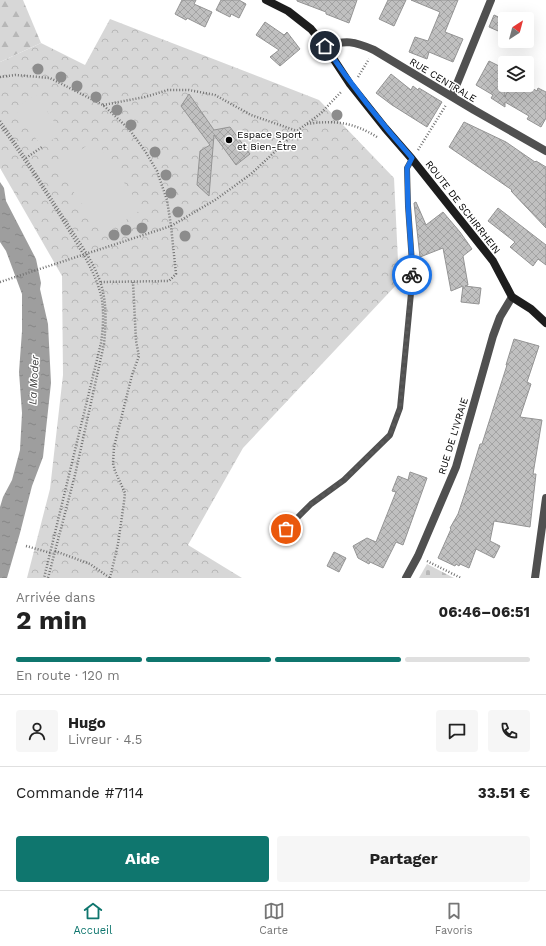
<!DOCTYPE html>
<html lang="fr">
<meta charset="utf-8">
<style>
body{margin:0;font-family:"Work Sans",sans-serif;background:#f6f6f6;color:#222;height:100vh;display:flex;flex-direction:column;font-size:15px;white-space:nowrap}
*{box-sizing:border-box;margin:0}
p{font-size:13px;color:#767676}
.icon{flex:none;width:22px;height:22px;fill:none;stroke:currentColor;stroke-width:2;stroke-linecap:round;stroke-linejoin:round}
.map{position:relative;height:578px;overflow:hidden}
.sheet{display:flex;flex-direction:column;background:#fff;flex:1}
.sheet>*{flex:none}
.needle{width:26px;rotate:36deg}
.buttons{position:absolute;left:498px;top:12px;display:grid;gap:8px}
.buttons a{display:grid;place-items:center;width:36px;height:36px;border-radius:4px;background:#fff;box-shadow:0 4px 16px #0002;font-size:20px}
.pin{position:absolute;display:grid;place-items:center;width:34px;height:34px;color:#fff;margin:-17px;border:2px solid #fff;border-radius:50%;box-shadow:0 1px 4px #0007}
.courier{position:absolute;display:grid;place-items:center;width:40px;height:40px;margin:-20px;border:3px solid #1a73e8;border-radius:50%;background:#fff;color:#222;box-shadow:0 1px 5px #0007}
.headline em{font-style:normal;font-weight:700}
.headline div{display:flex;flex-direction:column-reverse}
.headline{display:flex;align-items:center;justify-content:space-between;height:68px;padding:0 16px}
h1{font-size:26px;font-weight:700;line-height:30px}
.bar{display:grid;grid-template-columns:repeat(4,1fr);gap:6px 4px;align-content:center;height:48px;padding:0 16px}
.bar i{height:5px;border-radius:3px;background:#e0e0e0}
.bar .current{background:#0f766e}
.bar p{grid-column:span 4}
.line{display:flex;align-items:center;gap:10px;padding:0 16px;border-top:1px solid #e0e0e0}
.line div{flex:1}
.round{display:grid;place-items:center;flex:none;width:42px;height:42px;border-radius:4px;background:#f6f6f6}
.primary-button{display:flex;gap:8px;margin-top:auto;padding:8px 16px}
.primary-button a{flex:1;height:46px;border-radius:4px;background:#0f766e;color:#fff;font-size:16px;font-weight:700;line-height:46px;text-align:center}
.primary-button a+a{background:#f6f6f6;color:#222}
.tab-bar{display:flex;justify-content:space-around;align-items:center;height:56px;border-top:1px solid #e0e0e0;background:#fff;font-size:11px;color:#767676}
.tab-bar a{display:grid;justify-items:center;gap:2px}
.tab-bar .current{color:#0f766e}
.map>svg:first-child{display:block}
</style>
<div class="map">
<svg width="546" height="578" viewBox="0 0 546 578">
<defs>
<pattern id="forest-firs" width="22" height="20" patternUnits="userSpaceOnUse"><rect width="22" height="20" fill="#d7d7d7"/><path d="M5 1l3.5 6h-7zM16 11l3.5 6h-7z" fill="#b7b7b7"/></pattern>
<pattern id="cemetery-stones" width="16" height="16" patternUnits="userSpaceOnUse"><rect width="16" height="16" fill="#d7d7d7"/><path d="M2 7V4a2 2 0 0 1 4 0v3zM10 15v-3a2 2 0 0 1 4 0v3z" fill="#b7b7b7"/></pattern>
<pattern id="park-crowns" width="20" height="18" patternUnits="userSpaceOnUse"><rect width="20" height="18" fill="#d7d7d7"/><path d="M2 6a3 3 0 1 1 6 0M12 15a3 3 0 1 1 6 0" fill="none" stroke="#b7b7b7"/></pattern>
<pattern id="water-ripples" width="26" height="14" patternUnits="userSpaceOnUse"><rect width="26" height="14" fill="#9e9e9e"/><path d="M2 4q2-2 4 0t4 0M15 11q2-2 4 0t4 0" fill="none" stroke="#868686"/></pattern>
<pattern id="building-cross-hatch" width="8" height="8" patternUnits="userSpaceOnUse"><rect width="8" height="8" fill="#c0c0c0"/><path d="M0 0l8 8M0 8l8-8" fill="none" stroke="#a3a3a3"/></pattern>
</defs>
<rect width="100%" height="100%" fill="#fff"/>
<path fill="url(#forest-firs)" d="M0,0H23L41,43L0,62Z"/>
<path fill="url(#cemetery-stones)" d="M427,564L454,578H419Z"/>
<path fill="url(#park-crowns)" d="M110,19L319,100L394,178L399,282L243,448L188,545L242,578H27L50,489L63,375L62,276L0,168V62L41,43L85,65Z"/>
<path fill="#d7d7d7" d="M36,95L62,133L42,147L15,109Z
M95,140L142,209L104,235L56,167Z"/>
<path fill="url(#water-ripples)" d="M0,182L4,188L6,201L36,259L41,283L40,289L48,324L51,383L43,457L32,486L20,533L7,578H0V507L3,497L12,480L20,450L22,413L19,372L22,331V294L6,251L0,242Z"/>
<path fill="url(#building-cross-hatch)" stroke="#949494" d="M182,0H196L194,4L212,12L205,27L187,18L186,20L175,14Z
M221,0H239L246,4L239,18L231,14L230,17L216,10Z
M297,0H357L349,23L326,14V12L297,1Z
M388,0H406L394,26L379,19Z
M411,0H458L445,32L463,39L453,62L429,52L427,59L409,52L415,37L428,41L440,12Z
M494,15L505,20V34L489,27Z
M265,22L284,35L287,32L300,49L280,66L270,57L279,50L256,35Z
M489,61L505,69V97L510,85H526L537,91L538,88L546,92V118L541,127L527,119L529,116L505,102V107L491,98L493,95L476,85Z
M391,74L411,90L413,86L418,90L419,88L442,102L427,127L392,105L376,93Z
M189,94L214,130L230,127L250,154L236,165L214,135L209,196L197,185L200,151L210,145L181,106Z
M464,122L506,142L535,162L536,161L546,167V228L511,191L512,190L449,147Z
M416,202L426,225L443,212L460,232L472,249L463,256L468,285L465,286L481,288L479,304L461,302L463,286L451,291L443,248L420,257L414,203Z
M498,208L546,245V265L538,259L533,266L510,247L515,242L488,221Z
M514,339L539,346L527,382L531,384L520,417L542,420L533,474H536L530,527L494,521L490,541L500,546L494,558L476,549L469,568L460,564L459,566L456,564L455,566L438,558L451,529L450,528L458,514L466,490L480,444H482L507,365H506Z
M410,472L427,478L403,545L396,542L383,568L370,562L369,564L358,558L353,546L367,538L376,542L396,492L392,491L398,476L408,480Z
M334,552L346,558L339,572L327,566Z"/>
<g fill="none" stroke-linecap="round" stroke-linejoin="round">
<path stroke="#727272" stroke-width="2.5" stroke-dasharray="1 2" stroke-linecap="butt" d="M0,77L15,75L50,78L103,105L129,129L145,151L157,171L167,200L171,226L176,274L169,281L100,282
M358,77L369,59
M103,105L145,97L168,90H189L215,95L251,115L297,131
M0,121C24,154 45,189 67,223C79,242 94,262 101,284C107,304 106,324 104,344L75,475L48,578
M307,124C334,120 353,122 377,137
M0,125C22,155 42,187 62,219C77,245 96,270 102,300C104,314 103,329 101,343L44,578
M418,150L446,105
M26,158L42,147
M0,282L171,226L215,200L251,174L297,131L320,114L342,91
M26,546L51,553
M55,551L90,564L110,578
M427,561L461,578
M110,578L118,544L124,502L125,493L115,471L113,463L114,447L132,375L139,356L136,341L133,282"/>
<path stroke="#505050" stroke-width="6" d="M286,529L311,504L344,480L390,435L400,408L411,293L412,263L408,206L407,168L412,159"/>
<path stroke="#505050" stroke-width="8" d="M325,46C346,40 354,41 374,50L474,110L546,151
M452,96L491,0
M406,578L418,556L456,467L493,336L500,317L512,297
M535,578L546,498"/>
<path stroke="#1d1d1d" stroke-width="8" d="M266,0L288,11L311,29L325,46L350,84L385,128L412,159L493,261L512,297L531,309L546,323"/>
</g>
<g fill="#8c8c8c">
<circle cx="38" cy="69" r="5.5"/>
<circle cx="61" cy="77" r="5.5"/>
<circle cx="77" cy="86" r="5.5"/>
<circle cx="96" cy="97" r="5.5"/>
<circle cx="117" cy="110" r="5.5"/>
<circle cx="337" cy="115" r="5.5"/>
<circle cx="131" cy="125" r="5.5"/>
<circle cx="155" cy="152" r="5.5"/>
<circle cx="166" cy="175" r="5.5"/>
<circle cx="171" cy="193" r="5.5"/>
<circle cx="178" cy="212" r="5.5"/>
<circle cx="142" cy="228" r="5.5"/>
<circle cx="126" cy="230" r="5.5"/>
<circle cx="114" cy="235" r="5.5"/>
<circle cx="185" cy="236" r="5.5"/>
</g>
<g fill="none" stroke-linecap="round" stroke-linejoin="round">
<path stroke="#595959" stroke-width="4" stroke-dasharray="0 7.2" d="M286,529L311,504L344,480L390,435L400,408L412,275"/>
<path stroke="#1a73e8" stroke-width="5" d="M325,46C352,86 380,122 412,158L407,168L408,206L412,263V275"/>
</g>
<circle fill="#000" stroke="#fff" stroke-width="1.5" cx="229" cy="140" r="4"/>
<g text-anchor="middle" dominant-baseline="central" stroke-width="3" stroke-linejoin="round" paint-order="stroke">
<g font-size="10" fill="#000" stroke="#fff">
<text transform="translate(443 80) rotate(31)">RUE CENTRALE</text>
<text transform="translate(463 207) rotate(52)">ROUTE DE SCHIRRHEIN</text>
<text transform="translate(453 436) rotate(-73)">RUE DE L'IVRAIE</text>
</g>
<g font-size="10" fill="#000" stroke="#fff" text-anchor="start">
<text x="237" y="134">Espace Sport<tspan x="237" dy="12">et Bien-Être</tspan></text>
</g>
<g font-size="11" font-style="italic" fill="#3f3f3f" stroke="#fff">
<text transform="translate(34 380) rotate(-87)">La Moder</text>
</g>
</g>
</svg>
<div class="buttons">
<a><svg class="needle" viewBox="-14 -14 28 28"><path d="M0-13l5 13h-10z" fill="#e53935"/><path d="M0 13l5-13h-10z" fill="#767676"/></svg></a>
<a><svg class="icon" aria-label="layers" viewBox="0 0 24 24"><path d="M12 4l9 5-9 5-9-5zM3 14l9 5 9-5"/></svg></a>
</div>
<div class="pin" style="left:286px;top:529px;background:#ea580c"><svg class="icon" aria-label="bag" viewBox="0 0 24 24"><path d="M5 8h14l-1 12H6zM9 8a3 3 0 0 1 6 0"/></svg></div>
<div class="pin" style="left:325px;top:46px;background:#1f2937"><svg class="icon" aria-label="home" viewBox="0 0 24 24"><path d="M3 11l9-7 9 7M6 9v11h12V9"/></svg></div>
<div class="courier" style="left:412px;top:275px"><svg class="icon" aria-label="bike" viewBox="0 0 24 24"><circle cx="6" cy="16" r="4"/><circle cx="18" cy="16" r="4"/><path d="M6 16l4-8h5l3 8M10 8l3 8H6M13 5h3"/></svg></div>
</div>
<section class="sheet">
<div class="headline"><div><h1>2 min</h1><p>Arrivée dans</p></div><em>06:46–06:51</em></div>
<div class="bar"><i class="current"></i><i class="current"></i><i class="current"></i><i></i><p>En route · 120 m</p></div>
<div class="line" style="height:72px"><a class="round"><svg class="icon" aria-label="person" viewBox="0 0 24 24"><circle cx="12" cy="8" r="4"/><path d="M4 21q1-7 8-7t8 7"/></svg></a><div><b>Hugo</b><p>Livreur · 4.5</p></div><a class="round"><svg class="icon" aria-label="chat" viewBox="0 0 24 24"><path d="M4 5h16v11H9l-5 4z"/></svg></a><a class="round"><svg class="icon" aria-label="phone" viewBox="0 0 24 24"><path d="M5 4h4l2 5-3 2q2 4 5 5l2-3 5 2v4C11 20 4 13 5 4z"/></svg></a></div>
<div class="line" style="height:52px"><div>Commande #7114</div><b>33.51 €</b></div>
<div class="primary-button"><a>Aide</a><a>Partager</a></div>
</section>
<nav class="tab-bar">
<a class="current"><svg class="icon" aria-label="home" viewBox="0 0 24 24"><path d="M3 11l9-7 9 7M6 9v11h12V9"/></svg>Accueil</a>
<a><svg class="icon" aria-label="map" viewBox="0 0 24 24"><path d="M3 6l6-2 6 2 6-2v14l-6 2-6-2-6 2zM9 4v14M15 6v14"/></svg>Carte</a>
<a><svg class="icon" aria-label="saved" viewBox="0 0 24 24"><path d="M7 4h10v16l-5-4-5 4z"/></svg>Favoris</a>
</nav>
